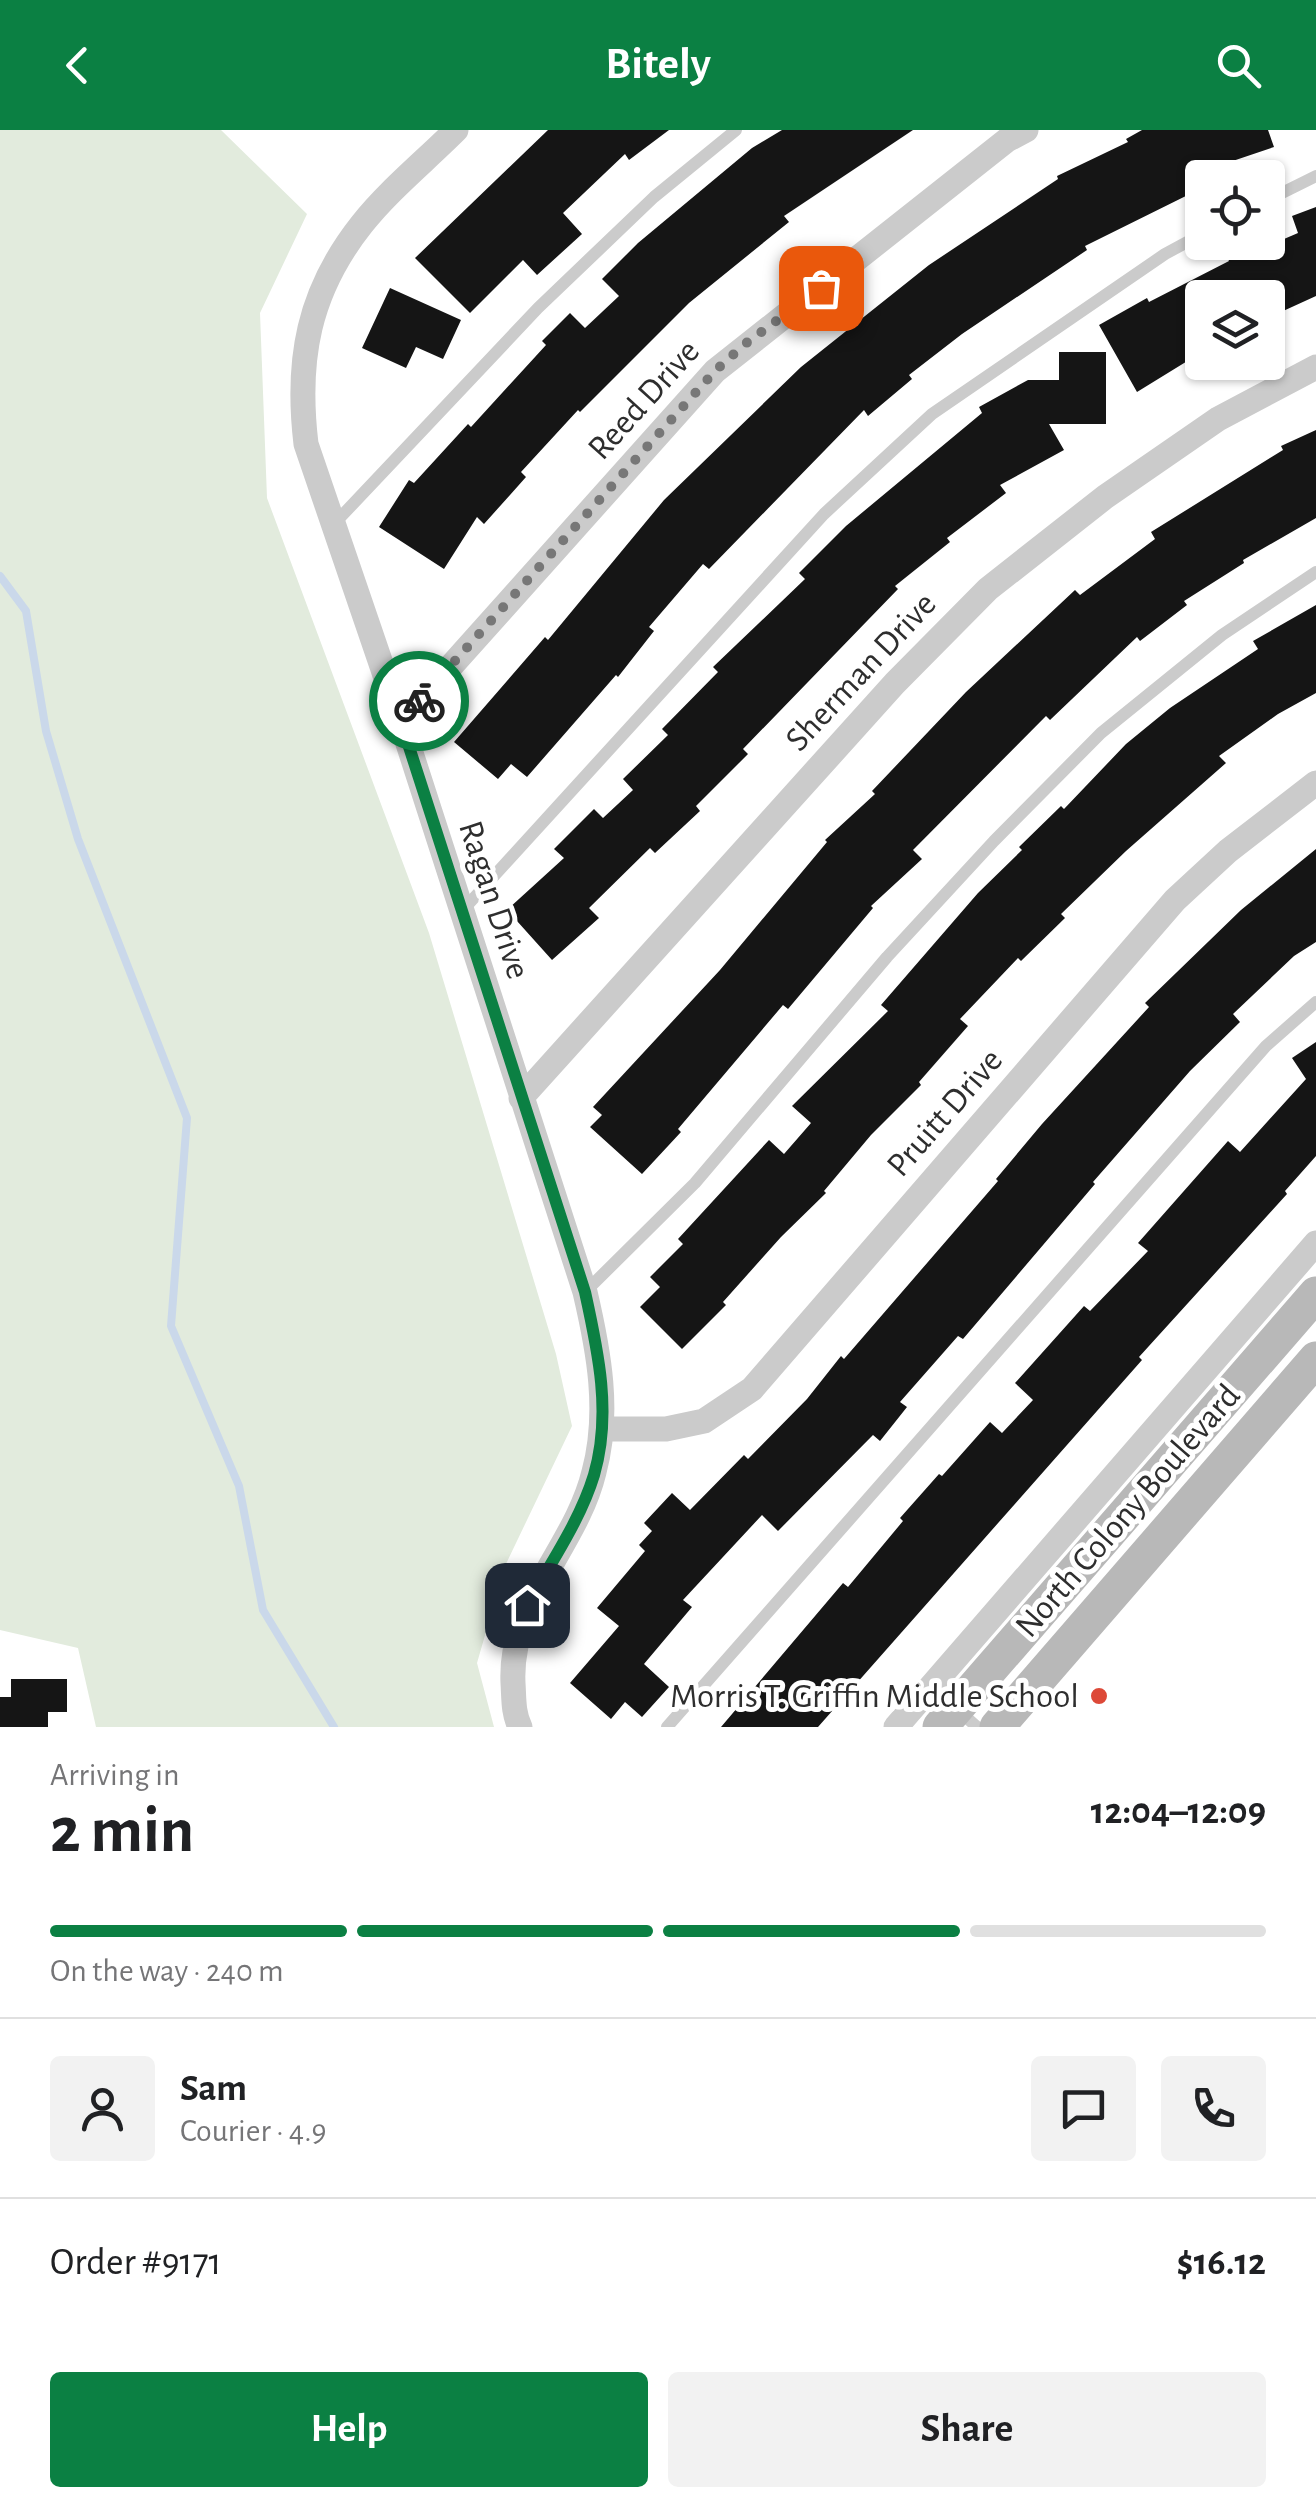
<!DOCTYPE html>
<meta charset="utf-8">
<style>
body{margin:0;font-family:"Alegreya Sans",sans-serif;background:#f2f2f2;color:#202124;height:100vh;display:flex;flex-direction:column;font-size:38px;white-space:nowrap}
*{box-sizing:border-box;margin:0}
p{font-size:32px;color:#757577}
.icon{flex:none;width:55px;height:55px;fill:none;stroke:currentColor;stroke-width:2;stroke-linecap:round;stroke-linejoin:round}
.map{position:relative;height:1597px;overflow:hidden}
.details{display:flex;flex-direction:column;background:#fff;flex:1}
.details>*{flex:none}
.fabs{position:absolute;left:1185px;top:30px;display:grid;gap:20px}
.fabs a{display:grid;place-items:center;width:100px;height:100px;border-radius:10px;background:#fff;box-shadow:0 2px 8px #0004;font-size:50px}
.pin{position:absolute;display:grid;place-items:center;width:85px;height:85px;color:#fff;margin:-42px;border-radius:20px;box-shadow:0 5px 15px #0006}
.courier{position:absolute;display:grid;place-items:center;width:100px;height:100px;margin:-50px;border:8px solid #0b8043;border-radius:50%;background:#fff;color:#222;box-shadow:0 2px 12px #0007}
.summary em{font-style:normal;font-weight:600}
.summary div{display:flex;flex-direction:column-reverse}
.summary{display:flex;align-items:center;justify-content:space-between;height:170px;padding:0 50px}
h1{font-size:65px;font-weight:600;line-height:75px}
.bar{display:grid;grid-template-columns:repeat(4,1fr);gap:15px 10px;align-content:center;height:120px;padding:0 50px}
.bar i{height:12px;border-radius:8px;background:#e0e0e0}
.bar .current{background:#0b8043}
.bar p{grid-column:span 4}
.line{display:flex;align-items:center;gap:25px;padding:0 50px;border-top:2px solid #e0e0e0}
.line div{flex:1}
.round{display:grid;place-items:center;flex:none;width:105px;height:105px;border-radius:10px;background:#f2f2f2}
.cta{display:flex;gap:20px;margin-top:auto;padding:20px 50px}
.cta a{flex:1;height:115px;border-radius:10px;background:#0b8043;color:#fff;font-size:40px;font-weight:600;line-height:115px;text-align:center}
.cta a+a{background:#f2f2f2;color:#202124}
header{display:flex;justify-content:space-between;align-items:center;height:130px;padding:0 50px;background:#0b8043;color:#fff;font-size:45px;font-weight:600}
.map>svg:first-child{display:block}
</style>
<header><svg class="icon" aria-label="back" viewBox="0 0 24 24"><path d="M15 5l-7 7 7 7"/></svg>Bitely<svg class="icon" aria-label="search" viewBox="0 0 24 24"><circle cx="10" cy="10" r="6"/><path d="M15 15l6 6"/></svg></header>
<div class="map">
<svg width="1316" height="1597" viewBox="0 0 1316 1597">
<rect width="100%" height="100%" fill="#fff"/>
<path fill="#e2ebdd" d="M0,0H221L307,84L260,183L267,368L429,803L556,1224L572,1296L505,1436L477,1533L494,1597H96L78,1518L0,1500Z"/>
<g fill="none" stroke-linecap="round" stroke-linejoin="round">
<path stroke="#cad8ea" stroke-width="8" d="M0,446L26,481L46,601L78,709L187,988L171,1196L239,1356L263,1480L334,1597"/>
</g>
<path fill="#151515" d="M548,0H669L629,30L625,24L563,83L582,104L537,145L523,130L470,183L415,128Z
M782,0H913L784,86L789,92L689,173L580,282L578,280L521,342L526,347L484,394L477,387L444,439L379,397L409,350L414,353L468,294L471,297L546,215L542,211L570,183L585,198L619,166L602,149L638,113L752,18Z
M1142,0H1268L1274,17L1209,39L1214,48H1202V58L1085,116L1087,120L962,204L909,245L912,249L868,286L864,280L709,439L703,434L649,497L654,501L618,547L616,545L527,647L511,634L498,649L454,612L545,507L548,510L664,370L801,237L929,135L1058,49L1057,46L1128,12L1126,9Z
M1316,77V166L1268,188V168H1202V222L1137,262L1099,195L1147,168L1149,172L1229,131L1225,123L1249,112H1277L1298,103L1292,86Z
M390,158L461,190L443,229L416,217L406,238L362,218Z
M1059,222H1106V294H1049L1064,320L1000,355L1006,363L947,408L950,412L895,456L898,459L743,619L748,624L696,676L700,681L655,723L650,718L589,778L599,788L552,830L507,780L564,728L554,719L594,679L603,688L633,660L623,649L668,605L662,599L718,542L713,537L805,449L799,443L846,396L982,283L979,277L1028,250H1059Z
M1316,300V388L1243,430L1244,433L1184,471L1187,475L1140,511L1137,507L1050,590L1046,586L913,720L922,729L871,776L873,778L788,879L783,875L678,999L681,1002L642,1044L590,997L602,985L593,977L720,840L827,712L825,710L875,664L872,661L966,562L1075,460L1080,465L1155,409L1151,402L1283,320L1281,316Z
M1316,475V563L1278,584L1219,626L1226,633L1126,721L1061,784L1065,788L1021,831L1018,828L960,889L968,896L919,952L921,955L871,1005L824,1061L826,1063L781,1107L723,1172L726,1175L682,1219L640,1177L660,1157L650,1147L683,1114L678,1109L769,1010L784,1024L811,993L792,976L888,881L881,875L978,763L1022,720L1019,717L1061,676L1064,679L1126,614L1170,578L1258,519L1253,511Z
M1316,719V812L1294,826L1233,884L1240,892L1190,941L1093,1052L1095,1054L963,1209L958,1206L900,1272L907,1277L880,1311L873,1305L778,1401L762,1385L683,1470L692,1477L644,1534L669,1557L642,1587L625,1572L611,1589L570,1553L619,1496L597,1478L645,1421L639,1415L652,1401L644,1393L672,1363L690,1380L744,1325L748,1329L807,1269L841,1226L844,1229L998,1051L996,1049L1042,994L1149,877L1145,873L1241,780Z
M1316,912V1026L1285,1061L1287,1064L1139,1227L1142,1230L818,1597H721L843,1453L848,1457L903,1391L900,1388L939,1344L942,1346L990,1292L1002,1303L1033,1270L1015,1253L1084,1176L1090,1181L1148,1121L1138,1113L1228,1011L1240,1022L1306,949L1292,928Z
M11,1549H67V1582H48V1597H0V1567H11Z"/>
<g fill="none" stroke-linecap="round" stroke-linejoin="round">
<path stroke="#cbcbcb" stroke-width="12" d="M1268,70L1316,46
M334,394L538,178L654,67L736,0
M463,780L824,384L932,284L1165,124L1202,104
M585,1162L695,1053L887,827L994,711L1101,603L1222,505L1316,442
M958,1580L977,1597
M667,1597L1266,916L1316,872"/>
<path stroke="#cbcbcb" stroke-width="25" d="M456,0C425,31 389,60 362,94C308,162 296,230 306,314L401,592L585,1162C599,1222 610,1282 594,1342C576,1417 509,1471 513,1553C514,1568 513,1583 520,1597
M401,592L715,241L1007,10L1026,0
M521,968L895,553L988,459L1105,367L1218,289L1316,237
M603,1299H666L704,1291L752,1259L1175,770L1228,721L1316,653
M896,1597L1316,1113"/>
<path stroke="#b8b8b8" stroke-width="35" d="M940,1597L1316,1164
M997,1597L1316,1229"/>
</g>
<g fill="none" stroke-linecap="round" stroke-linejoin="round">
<path stroke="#777" stroke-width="10" stroke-dasharray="0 18" d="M419,571L715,241L745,214L821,158"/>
<path stroke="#0b8043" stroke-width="12" d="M419,571L401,592L585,1162C598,1221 612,1284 594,1345C580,1391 550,1434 527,1475"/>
</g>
<circle fill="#dd4938" stroke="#fff" stroke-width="4" cx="1099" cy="1566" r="10"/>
<g text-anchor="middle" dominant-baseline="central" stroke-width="10" stroke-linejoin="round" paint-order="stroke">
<g font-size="35" fill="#2e2e2e" stroke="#fff">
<text transform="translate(644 270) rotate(-48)">Reed Drive</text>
<text transform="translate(861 542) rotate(-47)">Sherman Drive</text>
<text transform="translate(494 770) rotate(72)">Ragan Drive</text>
<text transform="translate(945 983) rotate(-49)">Pruitt Drive</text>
<text transform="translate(1128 1381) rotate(-49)">North Colony Boulevard</text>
</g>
<g font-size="35" fill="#2e2e2e" stroke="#fff" text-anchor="end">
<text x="1079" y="1566">Morris T. Griffin Middle School</text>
</g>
</g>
</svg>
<div class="fabs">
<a><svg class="icon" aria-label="locate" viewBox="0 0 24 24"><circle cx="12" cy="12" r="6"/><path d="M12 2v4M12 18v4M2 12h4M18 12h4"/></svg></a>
<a><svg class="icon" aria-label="layers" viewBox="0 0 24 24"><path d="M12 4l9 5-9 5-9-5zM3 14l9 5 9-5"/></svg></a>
</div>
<div class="pin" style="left:821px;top:158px;background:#ea580c"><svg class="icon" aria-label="bag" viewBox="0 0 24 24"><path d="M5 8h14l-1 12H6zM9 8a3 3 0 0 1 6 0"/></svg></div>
<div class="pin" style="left:527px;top:1475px;background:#1f2937"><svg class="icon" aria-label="home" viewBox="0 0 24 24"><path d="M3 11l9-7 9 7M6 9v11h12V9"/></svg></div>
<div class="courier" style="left:419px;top:571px"><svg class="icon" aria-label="bike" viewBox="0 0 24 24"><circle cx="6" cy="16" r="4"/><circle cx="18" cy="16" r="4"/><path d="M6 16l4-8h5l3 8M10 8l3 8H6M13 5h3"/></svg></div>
</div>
<section class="details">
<div class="summary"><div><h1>2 min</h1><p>Arriving in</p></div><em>12:04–12:09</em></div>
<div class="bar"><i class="current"></i><i class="current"></i><i class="current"></i><i></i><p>On the way · 240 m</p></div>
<div class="line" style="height:180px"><a class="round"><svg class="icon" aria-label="person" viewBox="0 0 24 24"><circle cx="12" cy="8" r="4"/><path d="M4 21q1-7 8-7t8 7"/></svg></a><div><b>Sam</b><p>Courier · 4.9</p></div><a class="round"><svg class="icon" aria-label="chat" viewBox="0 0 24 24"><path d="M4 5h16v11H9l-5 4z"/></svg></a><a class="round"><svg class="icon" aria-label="phone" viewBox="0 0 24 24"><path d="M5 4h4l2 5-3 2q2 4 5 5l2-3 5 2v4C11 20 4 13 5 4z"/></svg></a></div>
<div class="line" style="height:130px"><div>Order #9171</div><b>$16.12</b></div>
<div class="cta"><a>Help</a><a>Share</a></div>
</section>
